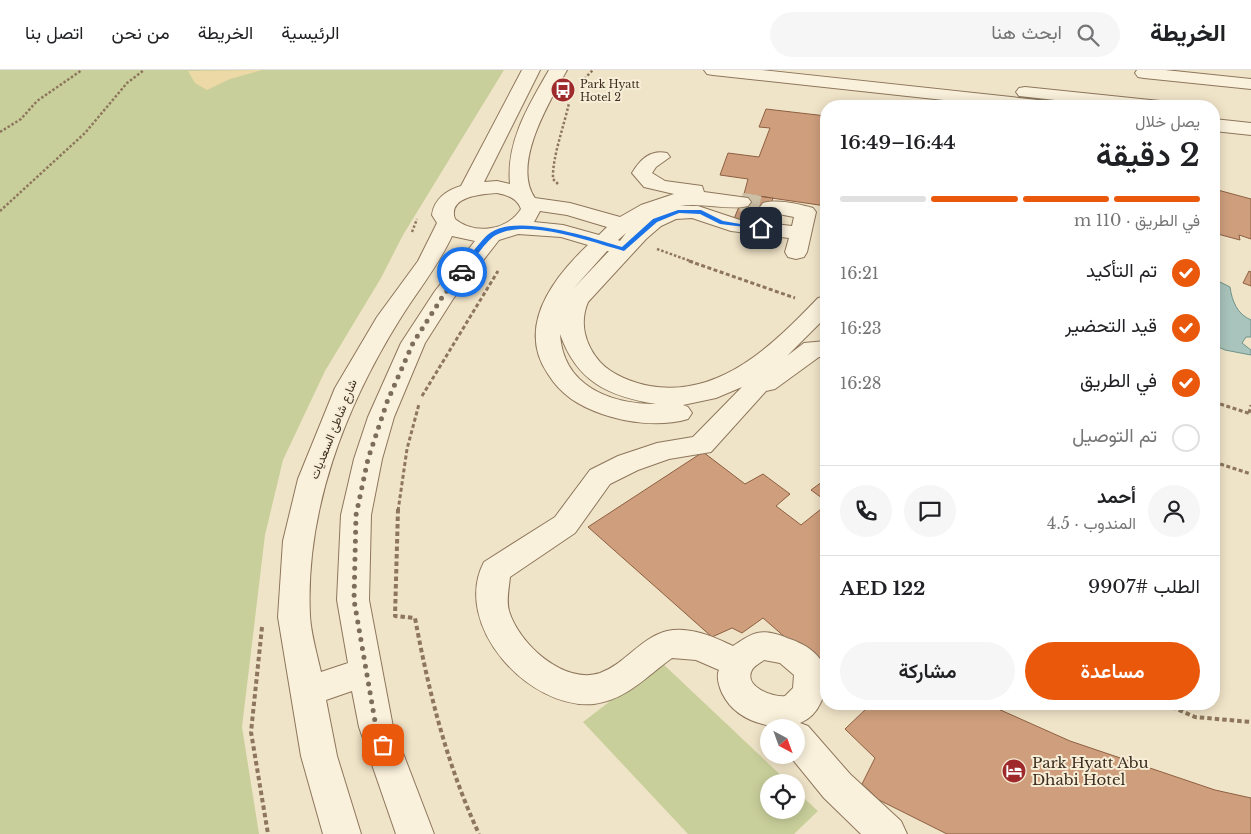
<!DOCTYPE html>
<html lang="ar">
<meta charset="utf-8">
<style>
body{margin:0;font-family:"Libre Baskerville",Vazirmatn,serif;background:#f6f6f6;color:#202124;direction:rtl;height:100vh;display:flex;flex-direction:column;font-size:19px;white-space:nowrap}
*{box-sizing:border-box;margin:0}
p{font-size:16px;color:#757577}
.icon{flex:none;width:28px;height:28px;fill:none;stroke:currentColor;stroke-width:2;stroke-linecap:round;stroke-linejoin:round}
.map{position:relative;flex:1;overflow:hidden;direction:ltr}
.panel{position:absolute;left:820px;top:30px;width:400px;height:610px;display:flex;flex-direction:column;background:#fff;border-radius:20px;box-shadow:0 2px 12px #0003;direction:rtl}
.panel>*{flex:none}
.needle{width:32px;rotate:139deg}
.controls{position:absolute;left:760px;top:649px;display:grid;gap:10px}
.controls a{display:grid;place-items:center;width:45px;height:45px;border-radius:50%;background:#fff;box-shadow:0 2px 12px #0003;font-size:25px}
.pin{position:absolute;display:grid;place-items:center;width:42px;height:42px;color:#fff;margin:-21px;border-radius:10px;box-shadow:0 2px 8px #0006}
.courier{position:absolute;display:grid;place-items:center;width:50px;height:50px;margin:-25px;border:4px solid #1a73e8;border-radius:50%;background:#fff;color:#222;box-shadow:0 1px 6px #0007}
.overview em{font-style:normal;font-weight:600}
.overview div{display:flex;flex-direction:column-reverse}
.overview{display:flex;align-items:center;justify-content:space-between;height:85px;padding:0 20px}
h1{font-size:32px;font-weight:600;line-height:38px}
.bar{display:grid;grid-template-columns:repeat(4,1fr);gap:8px 5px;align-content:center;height:60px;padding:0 20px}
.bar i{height:6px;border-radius:4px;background:#e0e0e0}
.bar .active{background:#ea580c}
.bar p{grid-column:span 4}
.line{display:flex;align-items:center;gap:12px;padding:0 20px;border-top:1px solid #e0e0e0}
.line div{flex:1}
.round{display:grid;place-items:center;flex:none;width:52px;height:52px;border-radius:26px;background:#f6f6f6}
ol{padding:0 20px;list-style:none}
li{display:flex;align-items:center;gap:15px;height:55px}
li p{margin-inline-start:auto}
li .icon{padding:5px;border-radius:50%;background:#ea580c;color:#fff;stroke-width:4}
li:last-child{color:#757577}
li i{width:28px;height:28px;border:2px solid #e0e0e0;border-radius:50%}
.action{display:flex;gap:10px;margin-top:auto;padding:10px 20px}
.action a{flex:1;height:58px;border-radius:30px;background:#ea580c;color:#fff;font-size:20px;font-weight:600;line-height:58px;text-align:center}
.action a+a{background:#f6f6f6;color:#202124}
header{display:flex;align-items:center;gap:30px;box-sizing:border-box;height:70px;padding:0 25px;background:#fff;border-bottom:1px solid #e0e0e0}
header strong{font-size:24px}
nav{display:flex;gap:28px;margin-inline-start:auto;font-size:18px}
.search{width:350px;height:45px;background:#f6f6f6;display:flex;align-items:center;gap:12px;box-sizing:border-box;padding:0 18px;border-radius:28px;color:#757577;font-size:19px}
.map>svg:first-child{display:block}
</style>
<header>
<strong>الخريطة</strong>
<div class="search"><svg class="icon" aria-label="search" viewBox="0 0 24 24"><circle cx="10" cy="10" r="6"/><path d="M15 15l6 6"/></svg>ابحث هنا</div>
<nav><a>الرئيسية</a><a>الخريطة</a><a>من نحن</a><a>اتصل بنا</a></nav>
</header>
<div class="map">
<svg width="1251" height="764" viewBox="0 0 1251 764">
<rect width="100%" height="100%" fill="#f0e4c8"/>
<path fill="#c9cf9b" d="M0,0H504L403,165L381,208L325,301L283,390L265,465L242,657L259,764H0Z
M661,592L788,712H769V740H796V721L818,741L794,764H688L583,652Z"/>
<path fill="#ecd9a5" d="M262,0L230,9L207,20L195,13L188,1Z"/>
<path fill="#a9c4bc" stroke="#6f938a" d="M1214,209L1230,217C1232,231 1237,244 1251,250V267H1246L1242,273L1251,280V285L1225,280L1214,275Z"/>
<path fill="#cf9f7d" stroke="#8d5f41" d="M766,39L826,46V136L744,124L748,109L720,105L728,83L759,87L770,58L759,57Z
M1214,119L1251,129V169L1239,165L1240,170L1214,163Z
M744,124L773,128L765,153L734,149Z
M1249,201L1251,202V216L1243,213Z
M703,382L745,414L763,404L790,424L776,436L801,455L826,435V603L763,548L742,563L732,558L712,567L588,457Z
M826,409V431L811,420Z
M862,634H987L1070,671L1215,720L1251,728V764H947L879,730L862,714L875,688L845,659L867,638Z"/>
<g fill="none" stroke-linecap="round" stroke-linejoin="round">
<path stroke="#ccc0a6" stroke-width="19" stroke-dasharray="19 10" stroke-linecap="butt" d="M741,132L770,137"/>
<defs>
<path id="minor" d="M522,0H540L484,112L497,111L510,114C506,71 529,35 549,0H567C550,31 511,94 535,128L570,133L620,147L641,135L674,124L644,117L632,103C640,90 650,79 667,83L670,87L656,97L652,103L665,111L702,116L704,122L748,128L751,132L748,136C729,141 702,132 680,136H698L740,150L792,156L794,147L763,141L760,137L763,133C778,129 798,134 813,138L816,142L807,182L804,187L796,189L788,187L785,182L789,168L731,161L692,148L676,149L661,156L646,169L588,232C579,253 585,275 600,292C612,305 633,313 650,316C720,328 774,274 818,228L826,226V247L787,286L804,273L826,271V287H819L775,319L766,321L711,382L669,389L638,400L610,414L575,463L510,507C509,518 506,530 509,541C519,574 564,615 600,603C625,594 640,568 667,561C690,556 714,567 733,576C741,571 748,565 757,563C766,561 778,564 787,568C818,578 837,599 821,632C817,641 810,649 800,653L808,656L850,704L901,751L907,764H861L824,728L789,685H796V658C769,658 736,652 722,623C719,616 716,607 719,600L696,590L672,588C647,606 626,630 594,634C529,640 451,555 484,492L555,447L590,400L618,386L657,373L693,367L742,317L716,328L683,335L688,337L692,343L688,349C661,357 628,353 602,344C579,336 561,325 548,304C516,257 553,208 588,175L561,167L518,164L499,170L453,229L425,273L394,347L382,389L371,445L369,530L393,657L434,764H396L359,657L352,621L326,630L337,686L361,764H323L301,686L278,547L283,471L298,409L335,318L377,247L418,191L437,153L432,145C434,129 447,120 461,116ZM497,123C507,125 517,128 521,139C507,161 474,165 455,149C447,126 483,124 497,123ZM540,141L567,145L607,157L599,165L563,155L534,152ZM626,163L620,171L618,170ZM452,166L475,171L435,221L401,273L368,347L354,389L341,445L337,530L348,593L321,602C317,584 311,564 310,546C305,441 345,337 400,249C418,220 437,198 452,166ZM607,181H609L573,219ZM560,264C577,312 608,326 656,334C610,334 563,316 560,264ZM764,590L780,593L794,605L793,618L785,626C773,628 743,616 752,600C754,596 760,593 764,590Z
M704,0H761L1047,31L1053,32L1056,36H999L713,5L707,4Z
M1137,0H1165L1251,9V19L1144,8L1138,7L1135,3Z
M1025,17L1160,31L1166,32L1169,36H1110L1019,26L1016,22L1019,18Z
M1214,49L1251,53V65L1214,61Z"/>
</defs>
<use href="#minor" stroke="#8d765c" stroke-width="2"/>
<path stroke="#8d765c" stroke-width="2.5" stroke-dasharray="2.5 2" stroke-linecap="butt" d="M581,12L593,0
M0,62L21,49L37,31L82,0
M558,114L553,109C552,88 564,56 569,33
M0,141L85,63L127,13L144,0
M412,162L417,149
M657,179L693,192"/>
<path stroke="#8d765c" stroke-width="3" stroke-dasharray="4 2.5" stroke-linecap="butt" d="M689,191L795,228
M422,326L498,201
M1214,332L1251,344
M1249,343L1251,335
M1214,392L1251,404
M398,441L407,379L419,334"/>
<path stroke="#8d765c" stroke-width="4" stroke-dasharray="4.5 3" stroke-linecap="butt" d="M398,439L395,546L415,548C429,623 447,695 479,764
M262,557L251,662L268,764
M1165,634L1195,647L1251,652"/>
<use href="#minor" fill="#faf1dc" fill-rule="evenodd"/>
</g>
<path fill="#1a73e8" d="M678,140H701L723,151L764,158L761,159L720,154L700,144L679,143L657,152L624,181C591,172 527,148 496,165C486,170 471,194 464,204L458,202C466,192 480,170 490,163C518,143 592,168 622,177L653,149Z"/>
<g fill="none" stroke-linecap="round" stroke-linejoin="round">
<path stroke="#7c6e5b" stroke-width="5" stroke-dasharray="0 9" d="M383,675L376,657L354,530L356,445L368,389L387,332L413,273L443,226L462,202"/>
</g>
<defs>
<symbol id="bus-disc" viewBox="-11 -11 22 22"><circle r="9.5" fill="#9e2a2b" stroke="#f7eed8"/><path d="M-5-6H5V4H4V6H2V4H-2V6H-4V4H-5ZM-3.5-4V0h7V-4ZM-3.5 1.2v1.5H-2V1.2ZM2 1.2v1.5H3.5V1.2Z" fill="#fff"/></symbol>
<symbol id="hotel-disc" viewBox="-11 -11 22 22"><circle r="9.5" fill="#9e2a2b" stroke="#f7eed8"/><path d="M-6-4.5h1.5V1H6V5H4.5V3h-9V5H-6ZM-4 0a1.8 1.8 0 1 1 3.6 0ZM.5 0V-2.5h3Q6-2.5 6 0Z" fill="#fff"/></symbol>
</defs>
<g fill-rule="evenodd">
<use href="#bus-disc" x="549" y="6" width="28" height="28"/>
<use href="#hotel-disc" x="1000" y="687" width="28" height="28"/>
</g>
<g text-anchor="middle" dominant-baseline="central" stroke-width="4" stroke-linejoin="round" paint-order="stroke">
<g font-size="11" fill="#3d2e20" stroke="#f7eed8" text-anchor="start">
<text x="580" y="14">Park Hyatt<tspan x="580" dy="13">Hotel 2</tspan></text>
</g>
<g font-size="12" fill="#3d2e20" stroke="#f7eed8">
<text transform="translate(333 359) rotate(-68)">شارع شاطئ السعديات</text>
</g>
<g font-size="15" fill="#3d2e20" stroke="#f7eed8" text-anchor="start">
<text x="1032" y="692">Park Hyatt Abu<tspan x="1032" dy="17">Dhabi Hotel</tspan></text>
</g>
</g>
</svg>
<div class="controls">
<a><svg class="needle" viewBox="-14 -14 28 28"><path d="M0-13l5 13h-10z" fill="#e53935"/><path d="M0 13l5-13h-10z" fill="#757577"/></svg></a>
<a><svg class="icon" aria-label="locate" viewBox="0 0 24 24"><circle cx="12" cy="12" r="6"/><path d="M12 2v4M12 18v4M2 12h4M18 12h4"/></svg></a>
</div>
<div class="pin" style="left:383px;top:675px;background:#ea580c"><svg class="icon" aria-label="bag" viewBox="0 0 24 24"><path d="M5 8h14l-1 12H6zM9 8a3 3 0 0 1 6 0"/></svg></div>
<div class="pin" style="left:761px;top:158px;background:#1f2937"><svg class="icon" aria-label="home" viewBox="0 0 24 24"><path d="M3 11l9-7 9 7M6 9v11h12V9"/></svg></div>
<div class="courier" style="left:462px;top:202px"><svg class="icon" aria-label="car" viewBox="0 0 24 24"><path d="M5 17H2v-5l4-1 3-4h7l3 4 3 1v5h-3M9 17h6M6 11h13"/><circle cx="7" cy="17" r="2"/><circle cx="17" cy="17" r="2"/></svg></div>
<section class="panel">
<div class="overview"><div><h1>2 دقيقة</h1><p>يصل خلال</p></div><em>16:44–16:49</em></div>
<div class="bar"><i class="active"></i><i class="active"></i><i class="active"></i><i></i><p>في الطريق · 110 m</p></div>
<ol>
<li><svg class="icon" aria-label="check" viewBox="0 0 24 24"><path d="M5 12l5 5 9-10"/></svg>تم التأكيد<p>16:21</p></li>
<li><svg class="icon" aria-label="check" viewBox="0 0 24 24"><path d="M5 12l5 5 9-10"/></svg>قيد التحضير<p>16:23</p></li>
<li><svg class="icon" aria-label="check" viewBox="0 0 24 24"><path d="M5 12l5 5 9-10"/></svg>في الطريق<p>16:28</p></li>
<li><i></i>تم التوصيل</li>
</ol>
<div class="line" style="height:90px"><a class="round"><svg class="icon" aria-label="person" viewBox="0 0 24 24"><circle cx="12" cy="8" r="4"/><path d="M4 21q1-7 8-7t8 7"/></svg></a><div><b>أحمد</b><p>المندوب · 4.5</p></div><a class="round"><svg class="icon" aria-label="chat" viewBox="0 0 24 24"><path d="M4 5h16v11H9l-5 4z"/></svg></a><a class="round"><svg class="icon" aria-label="phone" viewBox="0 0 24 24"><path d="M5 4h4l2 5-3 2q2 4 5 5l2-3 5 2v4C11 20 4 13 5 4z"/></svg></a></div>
<div class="line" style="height:65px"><div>الطلب #9907</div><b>AED 122</b></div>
<div class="action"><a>مساعدة</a><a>مشاركة</a></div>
</section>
</div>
